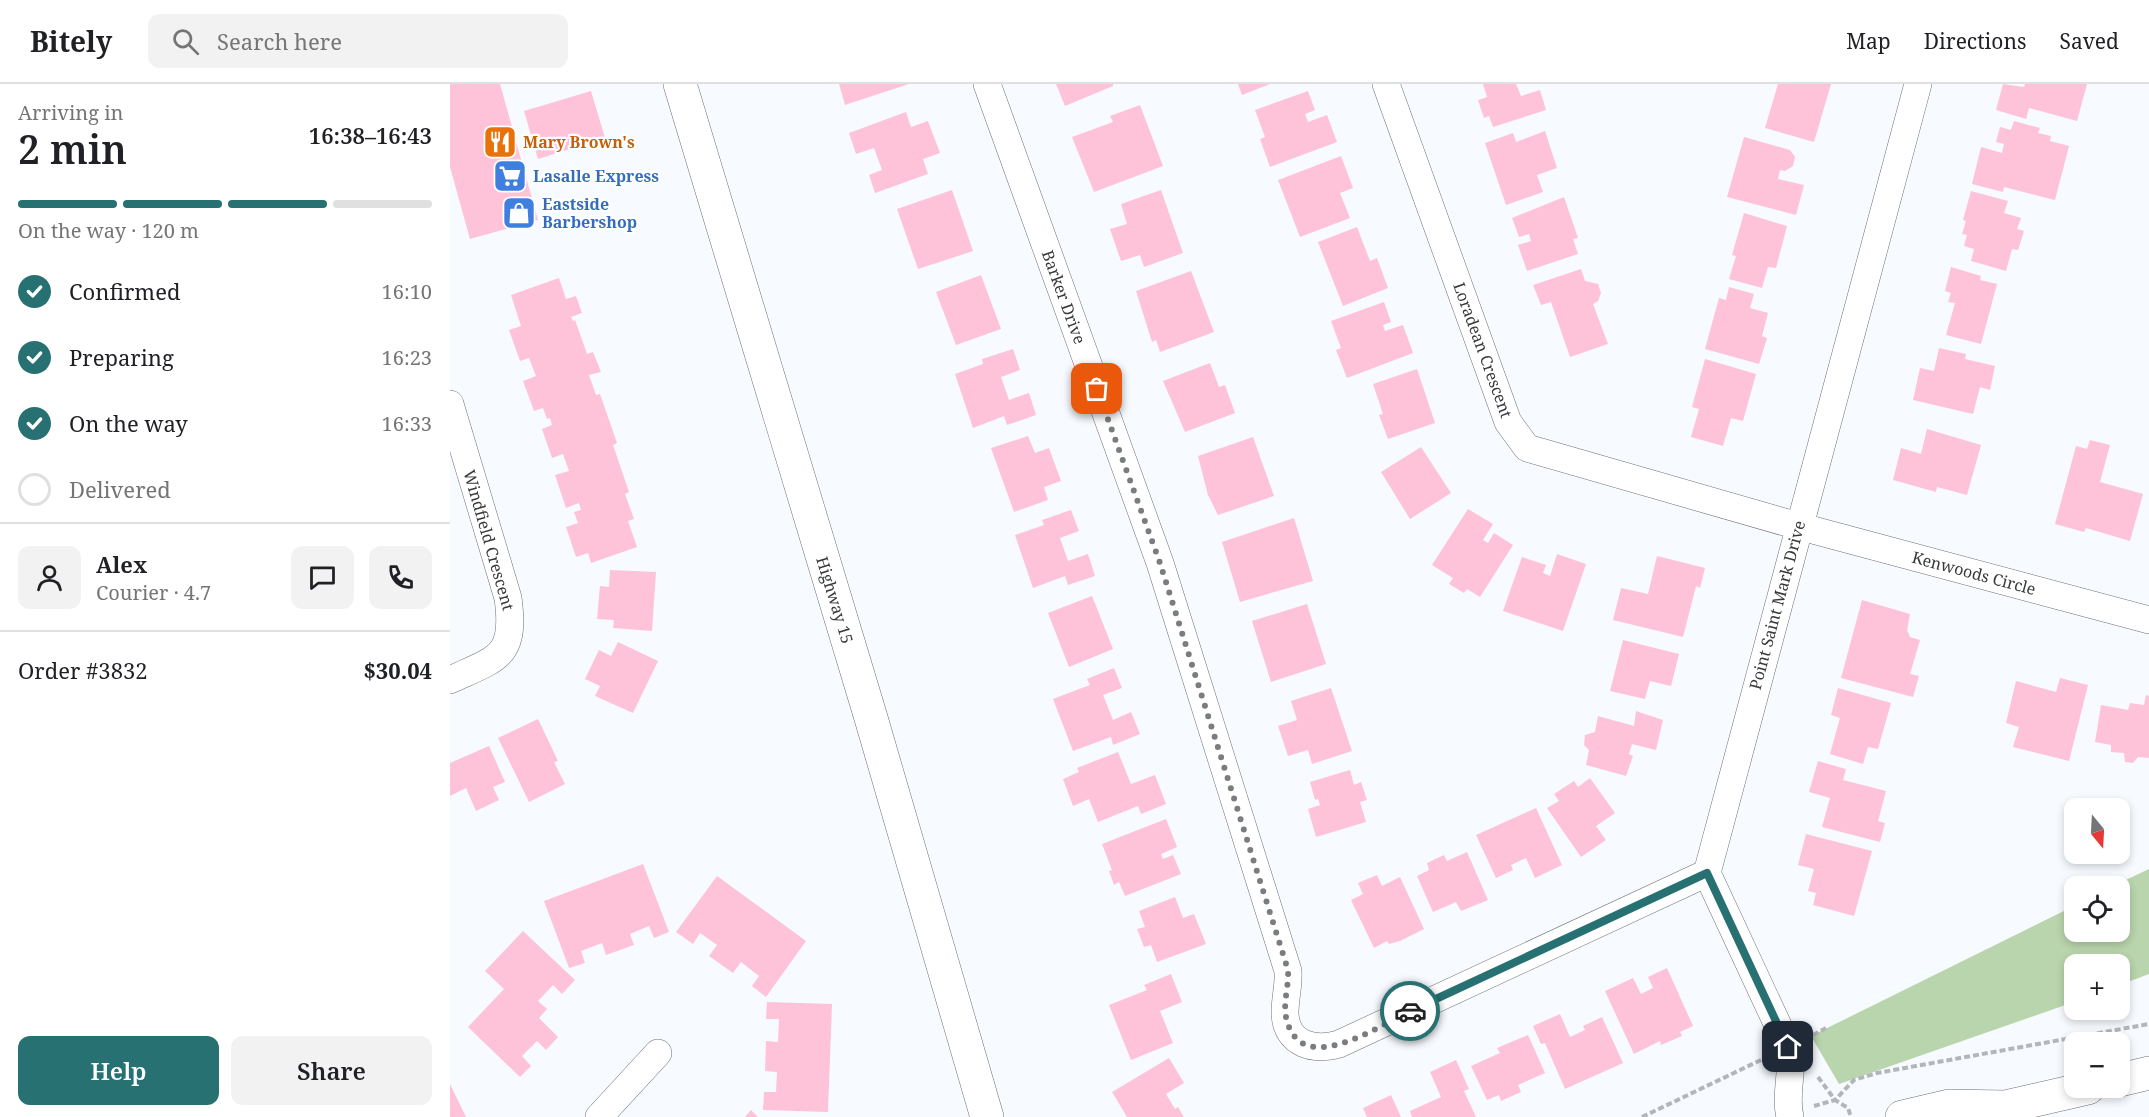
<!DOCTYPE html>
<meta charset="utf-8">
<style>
body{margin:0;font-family:"Noto Serif",serif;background:#f2f2f2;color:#202124;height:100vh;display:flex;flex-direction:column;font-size:22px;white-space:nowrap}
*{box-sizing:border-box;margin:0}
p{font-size:20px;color:#757577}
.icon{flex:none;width:33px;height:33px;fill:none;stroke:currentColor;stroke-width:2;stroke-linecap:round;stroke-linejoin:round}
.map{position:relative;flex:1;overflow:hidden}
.side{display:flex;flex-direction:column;background:#fff;width:450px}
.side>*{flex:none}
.needle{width:39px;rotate:162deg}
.tools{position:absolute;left:1614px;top:714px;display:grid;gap:12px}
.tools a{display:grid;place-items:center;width:66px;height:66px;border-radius:12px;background:#fff;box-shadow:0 3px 9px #0003;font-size:30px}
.pin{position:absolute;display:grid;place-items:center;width:51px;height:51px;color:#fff;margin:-26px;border-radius:12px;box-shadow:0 3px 9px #0006}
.courier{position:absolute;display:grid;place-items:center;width:60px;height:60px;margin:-30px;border:4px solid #277173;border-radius:50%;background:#fff;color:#222;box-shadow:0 2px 8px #0007}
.overview em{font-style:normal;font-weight:600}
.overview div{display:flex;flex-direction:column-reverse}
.overview{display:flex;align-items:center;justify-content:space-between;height:102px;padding:0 18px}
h1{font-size:39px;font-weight:600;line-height:45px}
.bar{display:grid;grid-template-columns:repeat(4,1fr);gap:9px 6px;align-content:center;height:72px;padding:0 18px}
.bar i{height:8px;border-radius:4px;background:#e0e0e0}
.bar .on{background:#277173}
.bar p{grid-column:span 4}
.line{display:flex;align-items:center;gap:15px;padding:0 18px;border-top:2px solid #e0e0e0}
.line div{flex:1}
.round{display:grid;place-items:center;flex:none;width:63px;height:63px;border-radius:12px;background:#f2f2f2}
ol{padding:0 18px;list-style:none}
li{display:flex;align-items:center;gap:18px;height:66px}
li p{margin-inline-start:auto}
li .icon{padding:6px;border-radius:50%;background:#277173;color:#fff;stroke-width:4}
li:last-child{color:#757577}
li i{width:33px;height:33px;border:3px solid #e0e0e0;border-radius:50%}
.button{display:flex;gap:12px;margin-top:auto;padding:12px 18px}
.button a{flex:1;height:69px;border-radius:12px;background:#277173;color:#fff;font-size:24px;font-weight:600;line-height:69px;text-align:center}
.button a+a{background:#f2f2f2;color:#202124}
header{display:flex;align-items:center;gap:36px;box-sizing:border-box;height:84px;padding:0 30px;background:#fff;border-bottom:2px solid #e0e0e0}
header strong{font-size:28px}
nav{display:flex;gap:33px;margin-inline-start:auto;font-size:21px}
.search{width:420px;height:54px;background:#f2f2f2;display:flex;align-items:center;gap:15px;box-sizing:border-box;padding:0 21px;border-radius:12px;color:#757577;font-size:22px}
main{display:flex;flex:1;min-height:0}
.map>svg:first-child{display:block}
</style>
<header>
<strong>Bitely</strong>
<div class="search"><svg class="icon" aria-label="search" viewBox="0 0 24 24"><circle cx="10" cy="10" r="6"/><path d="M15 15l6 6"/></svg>Search here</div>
<nav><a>Map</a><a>Directions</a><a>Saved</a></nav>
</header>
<main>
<section class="side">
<div class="overview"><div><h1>2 min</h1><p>Arriving in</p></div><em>16:38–16:43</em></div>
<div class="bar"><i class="on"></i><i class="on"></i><i class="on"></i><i></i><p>On the way · 120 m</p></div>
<ol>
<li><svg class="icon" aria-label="check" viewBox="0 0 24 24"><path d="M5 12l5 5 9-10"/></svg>Confirmed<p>16:10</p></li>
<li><svg class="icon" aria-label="check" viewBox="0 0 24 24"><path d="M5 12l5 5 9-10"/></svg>Preparing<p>16:23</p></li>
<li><svg class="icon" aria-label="check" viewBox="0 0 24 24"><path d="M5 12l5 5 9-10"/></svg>On the way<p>16:33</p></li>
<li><i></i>Delivered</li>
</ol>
<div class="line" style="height:108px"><a class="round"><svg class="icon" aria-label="person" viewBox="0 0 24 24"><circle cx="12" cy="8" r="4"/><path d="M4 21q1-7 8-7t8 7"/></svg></a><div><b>Alex</b><p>Courier · 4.7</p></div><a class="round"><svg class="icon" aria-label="chat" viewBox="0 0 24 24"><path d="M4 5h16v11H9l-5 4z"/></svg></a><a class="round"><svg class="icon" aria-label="phone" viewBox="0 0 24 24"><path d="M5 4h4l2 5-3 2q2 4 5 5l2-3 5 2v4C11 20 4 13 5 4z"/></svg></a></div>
<div class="line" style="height:78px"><div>Order #3832</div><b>$30.04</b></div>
<div class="button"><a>Help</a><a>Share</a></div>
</section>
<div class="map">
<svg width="1699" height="1033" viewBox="0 0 1699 1033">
<rect width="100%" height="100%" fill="#f7fafe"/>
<path fill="#b9d5ad" d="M1699,785V890L1670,901V880H1624V918L1389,1000L1361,952L1624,822V848H1670V802H1663Z"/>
<path fill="#fec3d9" d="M0,0H50L88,136L20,155L0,83Z
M389,0H459L395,21Z
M606,0H663V2L615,22Z
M788,0H820L792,11Z
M1033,0H1066L1071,12L1090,6L1096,26L1043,43L1039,32L1034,34L1028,16L1037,13Z
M1328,0H1381L1364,58L1315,44Z
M1553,0L1574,3L1575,0H1637L1627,37L1579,24L1576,35L1546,26Z
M141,7L155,54L88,75L74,27Z
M858,7L865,26L855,30L858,38L877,31L887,58L820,83L810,55L815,53L805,26Z
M690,21L713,82L644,108L622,53L663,38L660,32Z
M456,28L461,43L478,37L490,69L473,75L478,90L425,109L419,91L432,86L424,64L406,70L399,49Z
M1564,37L1590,44L1588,49L1601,52L1600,57L1619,62L1605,116L1554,103L1553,108L1522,100L1531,63L1552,69L1554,60L1546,58L1550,43L1561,46Z
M1095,47L1107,84L1087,91L1093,108L1056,121L1035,59L1063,49L1066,58Z
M1294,53L1340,66L1345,73L1343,82L1335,87L1330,86L1328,95L1354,101L1346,131L1277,113Z
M891,72L903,104L890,109L900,134L850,153L828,96Z
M502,106L523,167L468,185L447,125Z
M711,106L733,169L694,183L690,171L671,177L660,145L677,140L671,120Z
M1521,107L1558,117L1554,129L1571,134L1567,145L1574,147L1568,166L1562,165L1556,187L1521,177L1524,165L1514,162L1517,151L1512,150L1516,137L1513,136Z
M1114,113L1128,154L1123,155L1128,170L1077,187L1068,161L1081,157L1079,150L1069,153L1062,134Z
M1294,129L1337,142L1326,184L1318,183L1312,204L1279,195L1286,172L1282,171Z
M907,143L920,177L927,174L938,204L893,222L868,158Z
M1501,183L1531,192L1530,196L1547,200L1531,260L1496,251L1505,219L1498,218L1501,209L1495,207Z
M1131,185L1135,197L1148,200L1151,209L1148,217L1143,220L1158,260L1120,273L1101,218L1091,221L1083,201Z
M741,187L764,248L710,268L706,256L702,258L686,207Z
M531,191L551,245L506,261L486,208Z
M109,194L116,215L126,212L132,229L121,233L123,237L125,236L137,270L143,268L151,288L139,291L146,311L150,310L167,359L163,361L179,408L175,410L184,435L178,437L187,463L141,479L138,469L126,473L116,443L128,439L124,428L131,426L129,419L116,424L105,391L119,387L113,370L102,374L92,345L102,341L100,334L97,335L93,324L84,327L73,297L86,292L79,274L70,277L59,246L71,242L61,211Z
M1279,203L1304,210L1300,224L1318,229L1312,252L1317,254L1309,280L1255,265L1269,214L1276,216Z
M934,218L941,238L933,241L935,247L953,241L963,269L897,294L886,266L891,264L881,237Z
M1489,264L1516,270L1515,275L1545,282L1540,306L1530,303L1523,330L1463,316L1470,284L1484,287Z
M563,265L570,286L551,293L559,316L579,309L586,331L557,341L554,332L523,344L505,290L533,280L532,275Z
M1255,275L1306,290L1293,337L1281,334L1273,362L1241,353L1249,325L1242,323Z
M760,279L769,303L775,301L785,329L735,348L713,297Z
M967,285L985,339L938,355L929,331L933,330L923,300Z
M1477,345L1531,361L1517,411L1487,403L1486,408L1443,396L1451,364L1471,370Z
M578,352L585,369L599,364L611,397L594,403L598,416L564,428L541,364Z
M803,353L824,412L768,431L758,411L748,372Z
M1640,356L1660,361L1650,398L1693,410L1680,457L1636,444L1634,448L1605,440L1626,362L1637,365Z
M971,363L1001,409L960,435L931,388Z
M1018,425L1043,440L1033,456L1038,459L1044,449L1063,461L1030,513L1017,505L1014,509L999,500L1003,494L982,481Z
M621,426L629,447L610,454L618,477L638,470L645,492L618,501L615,492L583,504L565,451L594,441L592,436Z
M844,434L863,497L790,518L772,458Z
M1107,470L1136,480L1113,547L1053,527L1072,473L1096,481L1093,489L1100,492Z
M1207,472L1255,484L1250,504L1246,502L1233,553L1163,536L1171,504L1198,510Z
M160,486L206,488L202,547L163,544L164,536L147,535L150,502L159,503Z
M642,512L663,565L619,583L598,529Z
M1412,516L1460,530L1457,546L1460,553L1470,556L1460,590L1469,592L1463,613L1391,594Z
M857,520L876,580L821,598L802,537Z
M1173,556L1229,570L1221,602L1200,597L1195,615L1160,607Z
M168,558L208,577L183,629L145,612L150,602L135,595L149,566L161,572Z
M664,584L672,604L653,611L663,636L681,628L690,650L663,661L661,653L623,667L603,615L640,601L637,595Z
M1610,594L1638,601L1619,677L1563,663L1569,643L1556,639L1566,597L1606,608Z
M881,604L902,667L862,680L858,666L838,672L828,642L847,636L841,617Z
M1388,604L1441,619L1428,665L1418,663L1413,680L1380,670L1390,634L1381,631Z
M1696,611L1699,612V674L1688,673L1683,679L1675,678L1674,669L1661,668V661L1645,658L1651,621L1678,626L1680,619L1694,621Z
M1186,627L1213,636L1206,666L1182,660L1179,670L1183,672L1176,692L1136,681L1139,666L1134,661L1135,651L1145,648L1148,632L1184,642Z
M88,635L108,677L104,678L115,700L79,718L48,654Z
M39,662L55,698L43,703L49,716L26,727L16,704L0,712V679Z
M668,668L681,700L705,691L716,720L691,730L688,722L648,738L639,715L623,722L613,695L629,688L627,684Z
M1368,677L1396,685L1393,696L1436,707L1428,737L1435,739L1430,758L1372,743L1380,714L1359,708Z
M900,686L904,701L911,698L917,716L910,718L916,738L866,753L858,725L870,721L868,715L865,716L860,698Z
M1140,694L1165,729L1146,742L1156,756L1131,773L1097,724L1109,717L1104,710L1124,697L1128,703Z
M1086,724L1112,781L1085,794L1076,774L1061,781L1063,786L1046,794L1026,751Z
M716,735L727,763L711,770L713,775L723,771L731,790L675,812L669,798L664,801L659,787L662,786L652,760Z
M1356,750L1422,767L1404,832L1363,821L1366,809L1358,807L1364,785L1348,781Z
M1017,768L1038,816L1011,827L1006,818L983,828L967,792L979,786L977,779L994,771L997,777Z
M193,780L219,848L204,854L199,842L180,850L184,861L156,871L152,859L131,867L135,879L119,884L94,817Z
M927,791L932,802L950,793L974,845L950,857L939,860L937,857L924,864L901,816L913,810L908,799Z
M267,792L356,857L316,913L302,902L309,892L291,878L283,889L259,872L267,861L250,849L243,860L226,848Z
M725,813L733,834L744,830L756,860L707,878L701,861L694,863L687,845L695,843L689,827Z
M73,847L125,896L112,910L103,901L88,917L97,925L89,934L108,953L96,966L87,957L72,972L81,982L70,993L18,943L54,905L35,887Z
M1217,884L1243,942L1230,948L1232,952L1211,961L1210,957L1184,970L1155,907L1183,894L1191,910L1203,904L1198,893Z
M721,890L732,918L710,927L723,959L681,976L659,921L697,906L694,901Z
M317,918L382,920L378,1028L313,1026L314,1008H326L327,988L315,987L316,957L328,958L329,935H316Z
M1110,930L1120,953L1135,946L1133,942L1152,933L1173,979L1115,1005L1095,959L1091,960L1083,942Z
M1078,951L1095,989L1068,1001L1071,1008L1051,1017L1049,1011L1037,1016L1021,982L1050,969L1047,964Z
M719,974L734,999L716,1010L725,1025L728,1023L734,1033H677L662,1008Z
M1006,976L1019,1005L1014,1007L1026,1033H962L960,1027L991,1013L980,988Z
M0,1000L16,1033H0Z
M941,1011L951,1033H917L913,1024Z
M301,1026L308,1033H295Z"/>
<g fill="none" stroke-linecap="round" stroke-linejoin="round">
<defs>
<path id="street" d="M537,0L710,479L838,887C839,901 835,914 835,929C836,961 864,967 889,960L1257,789
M936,0L1058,338L1077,364L1348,442L1699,536
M0,320L58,514C66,573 48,574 0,596
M149,1033L208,969
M1340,1033C1334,1008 1345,986 1338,963L1257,789L1468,0"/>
<path id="secondary" d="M230,0L421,634L537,1033
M1670,996L1699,989
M1452,1033L1499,1022L1555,1023L1638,1004"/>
</defs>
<use href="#street" stroke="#6d7177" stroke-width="28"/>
<use href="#secondary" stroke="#6d7177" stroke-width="34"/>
<path stroke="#b3b6b9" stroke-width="4" stroke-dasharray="6 3" stroke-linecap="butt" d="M1363,951L1376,944
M1368,993L1385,1016L1398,1024L1401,1033
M1364,1022L1385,1016L1404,996L1427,989L1699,940
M1192,1033L1313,975"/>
<use href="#street" stroke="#fff" stroke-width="27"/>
<use href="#secondary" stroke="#fff" stroke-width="33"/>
</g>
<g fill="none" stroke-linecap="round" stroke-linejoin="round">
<path stroke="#7a7d7f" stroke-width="6" stroke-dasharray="0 10.8" d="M647,305L710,479L838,886C839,902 833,918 836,933C849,996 927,943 960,927"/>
<path stroke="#277173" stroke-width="8" d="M960,927L1257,789L1338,963"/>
</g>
<defs>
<symbol id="restaurant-square" viewBox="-11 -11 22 22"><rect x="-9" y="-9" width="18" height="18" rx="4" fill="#e8710a" stroke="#fff"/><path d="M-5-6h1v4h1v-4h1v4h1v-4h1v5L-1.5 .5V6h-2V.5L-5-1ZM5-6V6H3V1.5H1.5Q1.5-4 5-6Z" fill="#fff"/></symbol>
<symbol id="supermarket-square" viewBox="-11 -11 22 22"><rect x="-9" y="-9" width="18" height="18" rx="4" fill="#3f7fe0" stroke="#fff"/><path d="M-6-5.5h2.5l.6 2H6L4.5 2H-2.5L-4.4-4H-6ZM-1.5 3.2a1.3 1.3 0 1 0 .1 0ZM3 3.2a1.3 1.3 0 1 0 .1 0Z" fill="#fff"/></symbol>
<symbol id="shop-square" viewBox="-11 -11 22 22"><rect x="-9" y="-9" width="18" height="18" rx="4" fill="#3f7fe0" stroke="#fff"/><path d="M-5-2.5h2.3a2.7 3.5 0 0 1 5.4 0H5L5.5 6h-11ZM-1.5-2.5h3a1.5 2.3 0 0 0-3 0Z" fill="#fff"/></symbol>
</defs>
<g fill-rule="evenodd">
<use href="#restaurant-square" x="31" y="39" width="38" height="38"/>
<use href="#supermarket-square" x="41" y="73" width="38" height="38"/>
<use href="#shop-square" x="50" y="110" width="38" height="38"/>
</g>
<g text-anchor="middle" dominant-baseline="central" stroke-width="4.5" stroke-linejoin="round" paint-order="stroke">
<g font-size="16" font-weight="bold" fill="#c56008" stroke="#fff" text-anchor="start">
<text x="73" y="58">Mary Brown's</text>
</g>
<g font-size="16" font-weight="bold" fill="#366cbe" stroke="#fff" text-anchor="start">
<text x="83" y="92">Lasalle Express</text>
<text x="92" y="120">Eastside<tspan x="92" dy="18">Barbershop</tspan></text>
</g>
<g font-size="16" fill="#37393b" stroke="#fff">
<text transform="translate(614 213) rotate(70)">Barker Drive</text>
<text transform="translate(1033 266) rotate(70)">Loradean Crescent</text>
<text transform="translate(39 456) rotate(74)">Windfield Crescent</text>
<text transform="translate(1524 489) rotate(15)">Kenwoods Circle</text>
<text transform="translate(385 516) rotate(73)">Highway 15</text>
<text transform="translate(1327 521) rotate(-75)">Point Saint Mark Drive</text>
</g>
</g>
</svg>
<div class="tools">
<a><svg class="needle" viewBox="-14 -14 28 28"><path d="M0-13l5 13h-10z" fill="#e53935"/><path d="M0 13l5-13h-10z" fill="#757577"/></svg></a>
<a><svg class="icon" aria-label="locate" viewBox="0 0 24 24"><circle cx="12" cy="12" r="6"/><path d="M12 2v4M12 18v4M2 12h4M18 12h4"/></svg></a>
<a>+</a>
<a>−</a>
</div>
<div class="pin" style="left:647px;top:305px;background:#ea580c"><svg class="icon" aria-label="bag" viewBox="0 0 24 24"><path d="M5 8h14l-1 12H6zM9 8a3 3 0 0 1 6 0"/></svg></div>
<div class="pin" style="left:1338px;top:963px;background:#1f2937"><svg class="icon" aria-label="home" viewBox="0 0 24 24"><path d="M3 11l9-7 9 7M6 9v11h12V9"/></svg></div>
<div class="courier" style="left:960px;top:927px"><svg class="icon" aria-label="car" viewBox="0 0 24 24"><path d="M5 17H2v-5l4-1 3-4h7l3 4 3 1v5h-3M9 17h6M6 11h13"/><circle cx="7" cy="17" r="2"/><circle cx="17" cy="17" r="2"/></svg></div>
</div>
</main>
